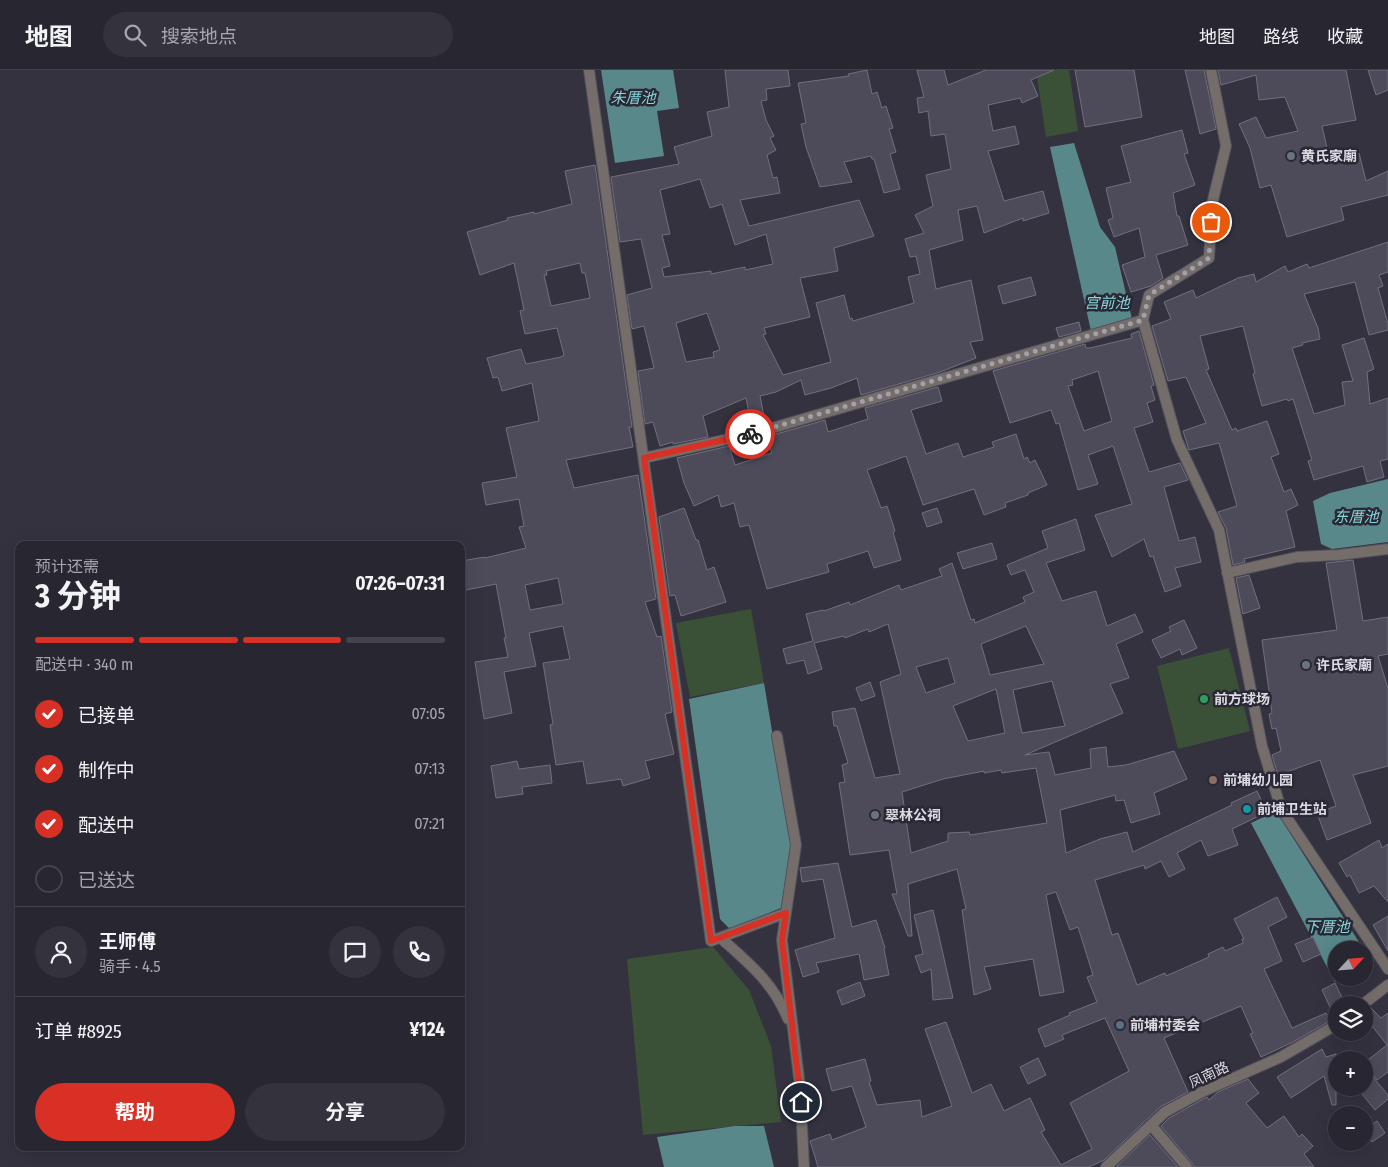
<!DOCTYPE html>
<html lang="zh">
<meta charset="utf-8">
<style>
body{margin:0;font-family:"Fira Sans Condensed","Noto Sans SC",sans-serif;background:#34323c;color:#f1f3f6;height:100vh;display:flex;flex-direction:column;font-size:19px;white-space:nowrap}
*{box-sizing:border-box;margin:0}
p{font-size:16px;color:#a5a5ab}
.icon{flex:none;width:28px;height:28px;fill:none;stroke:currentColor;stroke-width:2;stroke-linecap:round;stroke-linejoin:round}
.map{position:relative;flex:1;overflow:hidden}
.sheet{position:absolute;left:15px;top:471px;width:450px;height:610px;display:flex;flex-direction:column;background:#282630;border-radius:10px;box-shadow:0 5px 20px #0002,0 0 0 1px #44434c}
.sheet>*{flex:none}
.needle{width:32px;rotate:64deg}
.tools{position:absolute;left:1328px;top:871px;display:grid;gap:10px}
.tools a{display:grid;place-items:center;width:45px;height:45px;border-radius:50%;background:#282630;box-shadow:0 5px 20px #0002,0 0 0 1px #44434c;font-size:25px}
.pin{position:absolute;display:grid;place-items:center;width:42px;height:42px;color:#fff;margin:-21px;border:2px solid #fff;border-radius:50%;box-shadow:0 1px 5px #0007}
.courier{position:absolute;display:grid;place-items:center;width:50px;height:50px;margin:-25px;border:4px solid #d93025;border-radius:50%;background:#fff;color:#222;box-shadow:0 1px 6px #0007}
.summary em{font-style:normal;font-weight:700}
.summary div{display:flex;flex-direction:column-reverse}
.summary{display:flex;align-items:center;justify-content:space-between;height:85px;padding:0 20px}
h1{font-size:32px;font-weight:700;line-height:38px}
.bar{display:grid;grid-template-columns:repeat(4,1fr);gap:8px 5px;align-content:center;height:60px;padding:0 20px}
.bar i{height:6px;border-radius:4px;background:#44434c}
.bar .active{background:#d93025}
.bar p{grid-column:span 4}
.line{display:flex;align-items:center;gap:12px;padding:0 20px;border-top:1px solid #44434c}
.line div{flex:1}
.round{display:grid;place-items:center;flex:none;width:52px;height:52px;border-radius:26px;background:#34323c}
ol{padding:0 20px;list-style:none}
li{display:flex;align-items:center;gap:15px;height:55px}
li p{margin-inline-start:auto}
li .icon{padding:5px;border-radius:50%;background:#d93025;color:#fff;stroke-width:4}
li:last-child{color:#a5a5ab}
li i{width:28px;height:28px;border:2px solid #44434c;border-radius:50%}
.cta{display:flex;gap:10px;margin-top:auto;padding:10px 20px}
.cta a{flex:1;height:58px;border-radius:30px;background:#d93025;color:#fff;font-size:20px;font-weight:700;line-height:58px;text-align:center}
.cta a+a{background:#34323c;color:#f1f3f6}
header{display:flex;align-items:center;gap:30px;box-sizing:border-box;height:70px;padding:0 25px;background:#282630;border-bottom:1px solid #44434c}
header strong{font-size:24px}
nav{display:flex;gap:28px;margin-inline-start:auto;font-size:18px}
.search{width:350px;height:45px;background:#34323c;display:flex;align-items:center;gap:12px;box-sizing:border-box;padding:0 18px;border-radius:28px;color:#a5a5ab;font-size:19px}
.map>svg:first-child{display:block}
</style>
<header>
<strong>地图</strong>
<div class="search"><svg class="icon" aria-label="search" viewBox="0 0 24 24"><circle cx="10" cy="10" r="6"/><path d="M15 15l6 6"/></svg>搜索地点</div>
<nav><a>地图</a><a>路线</a><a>收藏</a></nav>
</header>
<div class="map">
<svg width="1388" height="1097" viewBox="0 0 1388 1097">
<rect width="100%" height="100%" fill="#353240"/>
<path fill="#3b5137" d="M1036,0H1069L1078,61L1046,67Z
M751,539L764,613L690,627L676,553Z
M1229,578L1250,661L1178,679L1157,596Z
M713,877L749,920L771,976L781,1052L643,1065L627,889Z"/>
<path fill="#59888a" d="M601,0H673L679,38L657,41L664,86L615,93Z
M1074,73L1100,157L1115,177L1132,249L1091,261L1050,77Z
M1388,409V472L1332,479L1321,474L1313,431L1330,423Z
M764,613L791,775L781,838L730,859L720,849L689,629Z
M1276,741L1364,880H1336V908H1343L1335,912L1251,753Z
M735,1056H764L774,1097H664L657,1067Z"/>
<path fill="#4d4b59" stroke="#716f7e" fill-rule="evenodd" d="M725,0H788L790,16L766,19L767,30L761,31L766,50L774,66L770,68L776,80L767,85L773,108L777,107L780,123L740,130L749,156L859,130L874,166L834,178L838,201L800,208L810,247L764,258L766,264L763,265L783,305L831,292L816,233L844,225L850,249L852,248L853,251L914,233L908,207L920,204L916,186L910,187L905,169L924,163L915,145L933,136L926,105L951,99L945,64L931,66L928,41L919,43L917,28L924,27L917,0H944L948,15L986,0H1054L1031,10L1038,26L1022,33L1020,28L988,35L993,61L1015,56L1019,74L988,81L1004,131L1043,121L1049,143L1023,151V148L984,163L977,136L958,140L963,170L929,180L936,219L971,210L983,270L970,272L976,288L940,302L861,325L857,308L831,318L805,325L801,310L776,322L760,326L765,351L751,354L746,328L703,346L708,367L673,374V372L660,376L653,352L645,354L638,301L654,298L644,256L632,259L627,225L652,218L641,169L620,172L611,107L679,94L674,77L712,66L707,42L729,37ZM700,109L710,138L722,134L735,175L766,164L773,194L745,200V197L711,204V201L664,207L662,198L670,196L662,165L670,164L660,120ZM707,243L720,280L713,282L714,287L686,292L676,253Z
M867,0L872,24L877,22L882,38L886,36L893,58L889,59L896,82L890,84L900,119L884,123L874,89H872L871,86L844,92L852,112L820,117L806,77L801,54L806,53L798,13L849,6L848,4Z
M1075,0H1134L1142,47L1085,57Z
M1185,0H1204L1216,59L1200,64Z
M1218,0H1346L1356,50L1322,56L1330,91L1359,83L1366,111L1388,101V125L1341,137L1344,150L1287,167L1271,115L1260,118L1250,78L1239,54L1256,47L1266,68L1298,61L1285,27L1259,30L1256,5L1221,15Z
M1368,0H1388V20L1376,25Z
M1182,60L1188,83L1184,84L1195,115L1173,123L1177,146H1179L1188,175L1156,185L1163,208L1151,216L1131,222L1122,195L1145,187L1139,158L1114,167L1108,150L1113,148L1106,118L1131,112L1121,76Z
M595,95L632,357H629L633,377L566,390L574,418L638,405L656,529L645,532L657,567L661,566L672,642L665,644L674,684L645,691L650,708L623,716L621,709L587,714L583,691L556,695L550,655L553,654L543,593L570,589L563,556L529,563L536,596L504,602L512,643L484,649L475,592L508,587L504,568H506L496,514L461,521V491L485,487V488L526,478L519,457L524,456L519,429L486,435L482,413L517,407L506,358L539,351L532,313L502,321L498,307L493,308L487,288L521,279L526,294L561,287L564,285L557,258L525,264L520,241L524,240L514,193L480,205L467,162L508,150L507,148L534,142V144L572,134L565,101ZM580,193L582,203H585L590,228L551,236L544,205H547L546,201ZM558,508L563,534L530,540L525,515Z
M1388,172V202L1379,205L1383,216L1378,218L1388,254V260L1369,265L1355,212L1304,224L1318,258L1320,269L1302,273L1303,275L1292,278L1314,344L1345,335L1342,312L1353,311L1342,275L1364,268L1374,299L1367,302L1370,334L1388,328V389L1380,391L1384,407L1367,412L1363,396L1314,410L1308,391L1312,390L1293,329L1288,331L1287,329L1262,336L1253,304L1255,303L1243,256L1200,266L1209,299L1206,300L1232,360L1236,358L1237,361L1267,351L1279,384L1271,387L1284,422L1291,419L1298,435L1286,441L1295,477L1244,489L1245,492L1233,495L1226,458L1218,442L1237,436L1219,373L1189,380L1183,361L1206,353L1186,307L1168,311L1152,256L1171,249L1164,232L1193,220L1196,228L1238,208L1254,204L1256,212L1285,196L1288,202L1307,194L1309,198Z
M1031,207L1036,225L1003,234L998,216Z
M1079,252L1081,261L1059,267L1056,258Z
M1139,261L1154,315L1151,316L1155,330L1147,333L1153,352L1134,358L1149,402L1180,393L1188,410L1164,417L1179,471L1195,467L1201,492L1175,498L1181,516L1165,522L1153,486L1150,487L1144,469L1112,487L1095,445L1132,434L1113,376L1088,385L1098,414L1078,420L1059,353L1056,354L1051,340L1010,353L993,301L1085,274L1086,278H1090L1132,268L1131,264ZM1098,301L1112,351L1084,361L1068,316L1073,315L1072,310Z
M938,317L942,331L911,340L926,384L958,373L963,387L994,377L992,372L1016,364L1024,389L1027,387L1030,393L1035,390L1047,415L1028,423V425L1005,433L1006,437L984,445L974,419L923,435L906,386L867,400L881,438L887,436L895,461L893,462L901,490L874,498L868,481L827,494L829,502L767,519L749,455L740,457L734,433L721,437L718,425L694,436L684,413L677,388L729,376L735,395L772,383L766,367L825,350L828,362L868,349L865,338Z
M684,438L696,470H698L707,500L714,497L726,532L681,546L675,525L670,526L659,447Z
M937,438L942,452L927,457L922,443Z
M1076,449L1085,480L1046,493L1062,531L1096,521L1107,556L1135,544L1143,562L1116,574L1129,608L1110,614L1123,643L1025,685L1049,682L1055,705L1091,698L1090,679L1106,677L1108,697L1126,695L1174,681L1187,709L1154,723L1160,744L1131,753L1124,730L1116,731L1115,725L1060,740L1066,783L1100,769L1127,762L1133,782L1232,735L1231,733L1257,721L1267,742L1232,759L1238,775L1208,786L1201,770L1177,783L1185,799L1169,807L1161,791L1145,799L1144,795L1095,810L1112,865L1118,863L1137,915L1165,903L1166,906L1209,887L1208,884L1223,877L1225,881L1243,873L1242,869H1244L1234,849L1277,827L1287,847L1268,857L1282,891L1264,899L1292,958L1326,943L1330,951L1293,972L1261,987L1250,964L1253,963L1241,936L1164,968L1188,1022L1160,1037L1104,1090L1089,1097H818L810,1071L830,1064L832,1070L866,1057L852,1016L832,1021L826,999L865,989L871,1011L869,1012L877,1035L920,1030L922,1047L952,1036L925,959L946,952L972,1023L991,1014L1004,1041L1030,1028L1045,1060L1041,1062L1061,1095L1092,1079L1070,1033L1129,1001L1105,948L1062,965L1064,969L1045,977L1038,959L1070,945L1069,943L1097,932L1087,907L1093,905L1078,857L1070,860L1056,822L1046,825L1064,922L1040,926L1033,889L984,897L991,919L974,925L962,840L966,839L957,799L908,814L912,866H908L892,824H897L889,780L850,785L839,713L845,712L842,695L848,693L837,656H834L832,642L855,638L875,708L900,704L880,612L901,604L888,554L869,562L868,559L845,568L844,566L814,573L822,599L808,604L804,590L787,594L783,579L813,571L806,544L823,540L824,541L849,532L850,535L899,515L901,520L942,506L939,499L952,493L971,550L974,549L975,553L1025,532L1023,527L1034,522L1025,500L1011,505L1007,495L1048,478L1042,461ZM1026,556L1044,594L990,605L981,574ZM948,588L955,613L926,623L916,597ZM1052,611L1065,656L1022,663L1013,620ZM996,619L1005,663L968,671L953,636ZM1036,698L1047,753L970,765L969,762L948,763V771L911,783L902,722L943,709L984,701V703L1001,700L1002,703Z
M992,473L997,489L963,499L957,483Z
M1353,490L1363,551L1388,547V584L1378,586L1388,618V696L1353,705L1371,753L1327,770L1317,743L1336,736L1320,690L1278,705L1272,685L1281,681L1276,658L1272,659L1269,644L1272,643L1262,570L1337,560L1326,493Z
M1249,505L1260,538L1243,544L1236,508Z
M1184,550L1197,578L1182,585L1180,579L1161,588L1152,570L1171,561L1169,557Z
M870,612L875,626L861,631L856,618Z
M517,691L519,699L550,695L552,713L522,717L523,724L496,728L491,696Z
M1379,770L1382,778L1388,774V832L1374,816L1359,823L1350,805L1347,807L1339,793Z
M838,793L852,857L876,850L885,878L884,879L889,905L864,910L859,884L816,893L819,902L803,907L795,880L835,868L823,809L802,812L800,798Z
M933,840L953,928L933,930L931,899L921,903L915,886L923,884L914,845Z
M1388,846V881L1373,855Z
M1313,867L1321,884L1303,892L1295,874Z
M860,912L865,926L842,935L837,921Z
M1335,913L1344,932L1331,939L1322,920Z
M1370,937L1381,948L1388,943V1002L1377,1010L1364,993L1387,975L1364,946V942Z
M1322,979L1326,987L1336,984V1035H1332L1324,1006L1291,1028L1277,1007Z
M1038,988L1046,1005L1028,1014L1020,997Z
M1373,1007L1388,1025V1029L1375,1040L1358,1019L1364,1018V1015Z
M1248,1009L1259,1023L1246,1033L1267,1058L1284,1046L1299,1067L1302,1064L1313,1076L1304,1084L1314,1097H1194L1192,1093L1161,1056L1169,1048L1205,1028L1207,1027L1209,1030L1218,1022Z
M1377,1051L1385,1063L1372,1072L1364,1060Z
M1150,1065L1178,1097H1116Z"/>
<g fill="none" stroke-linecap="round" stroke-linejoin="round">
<defs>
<path id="street" d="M589,0L711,871L786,843
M1143,250L1149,225L1209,188L1212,134L1226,76L1211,0
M644,388L755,363L1143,250L1177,370L1219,460L1262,676L1281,739L1388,899
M1227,503L1297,487L1338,485L1388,479
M777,666L796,775L782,870L800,1016L804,1097
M723,870C751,895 774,914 788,949
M1362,935L1388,915
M1151,1055L1187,1097
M1106,1097L1165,1042L1202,1022L1281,987L1336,955"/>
</defs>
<use href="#street" stroke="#53505e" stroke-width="12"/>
<use href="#street" stroke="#746d69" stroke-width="10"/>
</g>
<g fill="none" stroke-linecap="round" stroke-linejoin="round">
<path stroke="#a2a0ab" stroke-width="5" stroke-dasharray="0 9" d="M750,364L1143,250L1149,225L1209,188L1211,152"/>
<path stroke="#d93025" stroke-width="6" d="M750,364L644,388L711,871L786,843L782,870L801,1032"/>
</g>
<g fill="#6b7280" stroke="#2b2835" stroke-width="2">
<circle cx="1291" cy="86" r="5"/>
<circle cx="1306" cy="595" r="5"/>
<circle cx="875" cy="745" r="5"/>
</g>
<circle fill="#2e9e5b" stroke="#2b2835" stroke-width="2" cx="1204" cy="629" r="5"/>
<circle fill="#8d6e63" stroke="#2b2835" stroke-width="2" cx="1213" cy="710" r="5"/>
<circle fill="#0f9aa8" stroke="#2b2835" stroke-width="2" cx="1247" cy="739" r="5"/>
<circle fill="#5c6f8a" stroke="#2b2835" stroke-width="2" cx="1120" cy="955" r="5"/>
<g text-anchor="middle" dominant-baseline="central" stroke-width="5" stroke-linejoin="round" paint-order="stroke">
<g font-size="14" font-weight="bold" fill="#dcdbe4" stroke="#2b2835" text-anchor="start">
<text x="1301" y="86">黄氏家廟</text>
<text x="1316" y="595">许氏家廟</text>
<text x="1214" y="629">前方球场</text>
<text x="1223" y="710">前埔幼儿园</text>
<text x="1257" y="739">前埔卫生站</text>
<text x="885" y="745">翠林公祠</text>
<text x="1130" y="955">前埔村委会</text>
</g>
<g font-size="14" fill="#dcdbe4" stroke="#2b2835">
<text transform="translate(1209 1005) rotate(-25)">凤南路</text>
</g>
<g font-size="15" font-style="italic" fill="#85d8db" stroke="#2b2835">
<text x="633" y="28">朱厝池</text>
<text x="1107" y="233">宫前池</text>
<text x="1356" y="447">东厝池</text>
<text x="1327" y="857">下厝池</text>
</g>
</g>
</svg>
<div class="tools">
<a><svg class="needle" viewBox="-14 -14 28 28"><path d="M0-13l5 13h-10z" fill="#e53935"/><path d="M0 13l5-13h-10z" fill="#a5a5ab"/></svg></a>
<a><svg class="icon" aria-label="layers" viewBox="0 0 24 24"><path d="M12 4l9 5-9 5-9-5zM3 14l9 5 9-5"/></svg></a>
<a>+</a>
<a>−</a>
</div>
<div class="pin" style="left:1211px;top:152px;background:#ea580c"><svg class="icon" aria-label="bag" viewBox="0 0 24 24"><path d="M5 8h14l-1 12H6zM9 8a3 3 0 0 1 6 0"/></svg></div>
<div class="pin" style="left:801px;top:1032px;background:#1f2937"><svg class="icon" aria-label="home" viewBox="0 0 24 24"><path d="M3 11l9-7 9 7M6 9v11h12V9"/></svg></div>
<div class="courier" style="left:750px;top:364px"><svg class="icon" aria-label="bike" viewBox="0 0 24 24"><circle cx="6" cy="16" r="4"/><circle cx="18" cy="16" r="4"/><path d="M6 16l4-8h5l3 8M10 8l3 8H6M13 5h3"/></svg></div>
<section class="sheet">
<div class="summary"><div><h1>3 分钟</h1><p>预计还需</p></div><em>07:26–07:31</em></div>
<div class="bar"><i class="active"></i><i class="active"></i><i class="active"></i><i></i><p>配送中 · 340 m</p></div>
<ol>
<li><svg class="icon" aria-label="check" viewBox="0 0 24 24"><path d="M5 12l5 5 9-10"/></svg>已接单<p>07:05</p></li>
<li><svg class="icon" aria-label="check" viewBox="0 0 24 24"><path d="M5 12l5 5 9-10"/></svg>制作中<p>07:13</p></li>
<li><svg class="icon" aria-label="check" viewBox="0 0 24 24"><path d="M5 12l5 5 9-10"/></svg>配送中<p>07:21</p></li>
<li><i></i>已送达</li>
</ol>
<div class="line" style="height:90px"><a class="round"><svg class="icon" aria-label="person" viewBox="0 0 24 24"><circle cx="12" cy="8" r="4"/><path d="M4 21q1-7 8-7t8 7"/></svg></a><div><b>王师傅</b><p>骑手 · 4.5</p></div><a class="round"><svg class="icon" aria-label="chat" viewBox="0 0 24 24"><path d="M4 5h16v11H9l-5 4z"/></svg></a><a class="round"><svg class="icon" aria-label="phone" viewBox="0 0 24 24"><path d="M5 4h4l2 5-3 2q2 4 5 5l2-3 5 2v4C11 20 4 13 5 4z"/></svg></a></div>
<div class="line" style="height:65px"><div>订单 #8925</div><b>¥124</b></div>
<div class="cta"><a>帮助</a><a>分享</a></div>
</section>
</div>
